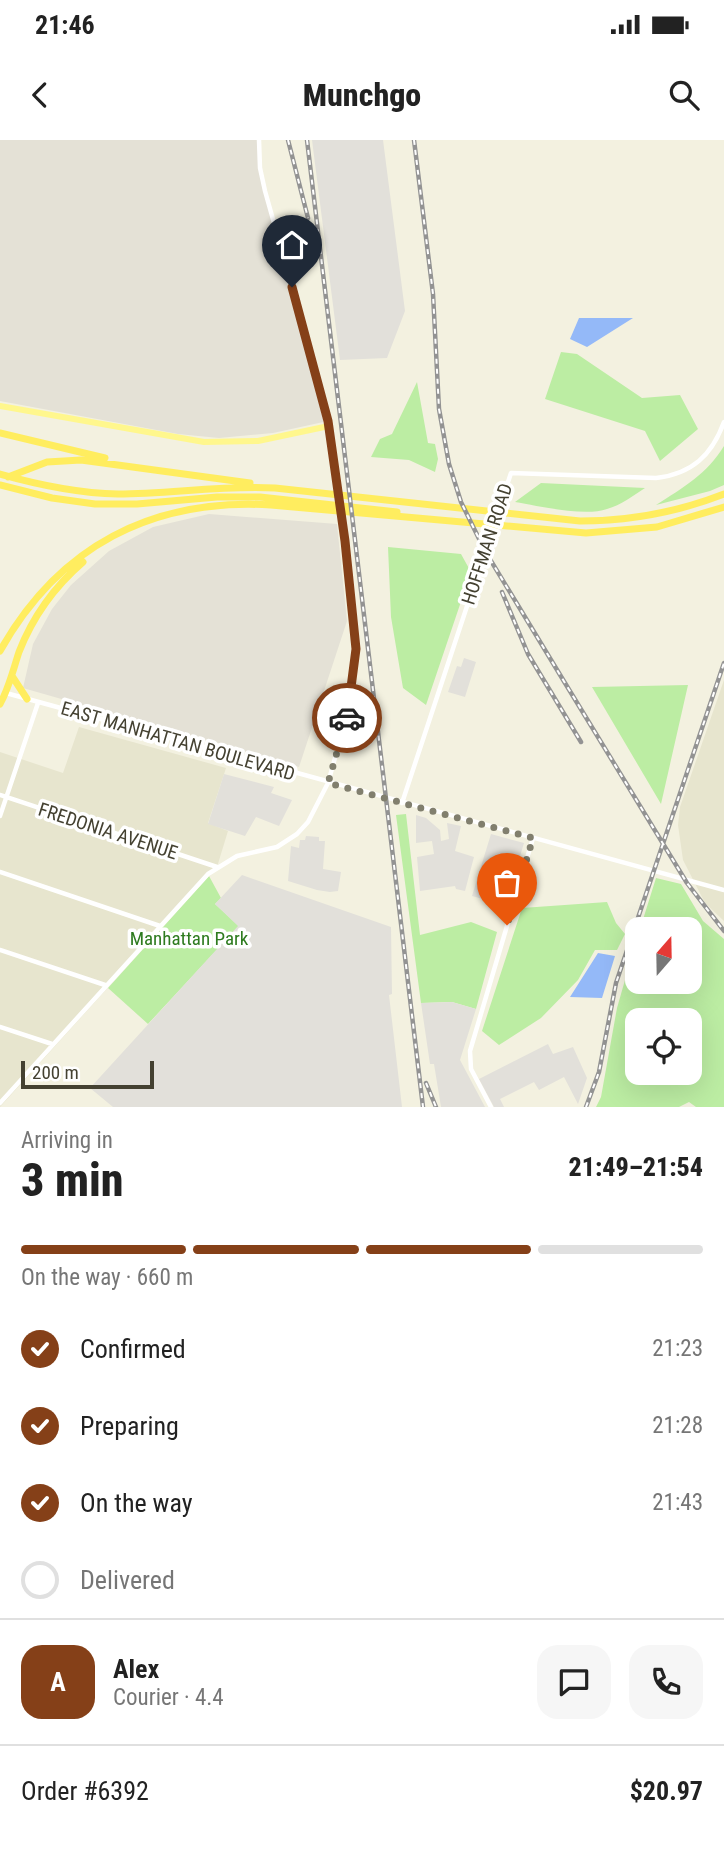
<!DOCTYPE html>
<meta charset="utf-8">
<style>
body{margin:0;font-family:"Roboto Condensed",sans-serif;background:#f6f6f6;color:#222;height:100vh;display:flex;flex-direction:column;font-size:26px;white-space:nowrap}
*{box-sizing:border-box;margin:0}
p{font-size:23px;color:#767676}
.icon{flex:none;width:38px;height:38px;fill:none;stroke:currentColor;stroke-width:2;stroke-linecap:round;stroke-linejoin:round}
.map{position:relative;height:967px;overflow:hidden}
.side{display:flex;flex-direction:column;background:#fff;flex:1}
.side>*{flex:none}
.needle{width:46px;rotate:20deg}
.tools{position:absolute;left:625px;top:777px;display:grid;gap:14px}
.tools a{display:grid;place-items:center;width:77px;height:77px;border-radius:14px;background:#fff;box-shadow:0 7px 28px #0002;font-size:35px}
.scale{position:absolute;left:21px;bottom:18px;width:133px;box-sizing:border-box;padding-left:7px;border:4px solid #444131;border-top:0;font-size:19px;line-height:24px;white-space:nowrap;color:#444131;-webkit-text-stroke:5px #fff;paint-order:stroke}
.pin{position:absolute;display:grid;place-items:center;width:60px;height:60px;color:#fff;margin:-72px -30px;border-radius:50% 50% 50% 0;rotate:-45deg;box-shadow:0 0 7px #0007}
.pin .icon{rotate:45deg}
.courier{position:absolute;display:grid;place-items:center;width:70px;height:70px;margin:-35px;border:5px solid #854018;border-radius:50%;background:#fff;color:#222;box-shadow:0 2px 9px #0007}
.overview em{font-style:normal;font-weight:800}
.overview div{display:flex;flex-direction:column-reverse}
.overview{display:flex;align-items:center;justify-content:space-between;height:119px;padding:0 21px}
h1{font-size:46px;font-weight:800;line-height:52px}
.bar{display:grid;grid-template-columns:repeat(4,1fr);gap:10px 7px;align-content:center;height:84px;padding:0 21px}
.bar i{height:9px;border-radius:5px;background:#e0e0e0}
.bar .active{background:#854018}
.bar p{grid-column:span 4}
.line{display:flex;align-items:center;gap:18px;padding:0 21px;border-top:2px solid #e0e0e0}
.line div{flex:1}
.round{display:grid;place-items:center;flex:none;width:74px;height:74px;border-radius:21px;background:#f6f6f6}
ol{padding:0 21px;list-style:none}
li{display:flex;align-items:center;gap:21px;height:77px}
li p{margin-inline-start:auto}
li .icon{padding:7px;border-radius:50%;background:#854018;color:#fff;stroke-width:4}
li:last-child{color:#767676}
li i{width:38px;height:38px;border:4px solid #e0e0e0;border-radius:50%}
.status{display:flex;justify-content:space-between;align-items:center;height:49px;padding:0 35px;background:#fff;direction:ltr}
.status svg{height:19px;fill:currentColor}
header{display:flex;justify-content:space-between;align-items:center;height:91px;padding:0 21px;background:#fff;font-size:32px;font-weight:800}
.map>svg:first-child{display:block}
</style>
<div class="status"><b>21:46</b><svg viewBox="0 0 49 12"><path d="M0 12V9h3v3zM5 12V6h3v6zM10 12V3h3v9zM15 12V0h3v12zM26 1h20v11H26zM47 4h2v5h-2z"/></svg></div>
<header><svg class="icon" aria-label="back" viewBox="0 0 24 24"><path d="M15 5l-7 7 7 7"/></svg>Munchgo<svg class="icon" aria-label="search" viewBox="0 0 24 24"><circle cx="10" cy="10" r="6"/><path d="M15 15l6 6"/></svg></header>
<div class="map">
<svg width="724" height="967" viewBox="0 0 724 967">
<rect width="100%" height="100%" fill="#f3f1e0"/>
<path fill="#e7e5ce" d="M724,540V781L705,763L683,720L678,685L680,667Z
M79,587L226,628L208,683L228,691L217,727L0,967V612L63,633Z"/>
<path fill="#e4e1d6" d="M0,0H259L260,28L328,281L273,293L219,298L178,294L0,261Z
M209,374L337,384L347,481L299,627L23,548L33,504L52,469L71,445L109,411L153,387Z"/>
<path fill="#bceda3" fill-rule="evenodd" d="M561,212L577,214L642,258L680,255L698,289L660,321L645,291L545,259Z
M417,242L428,303L435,304L438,319L435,332L409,320L371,317L380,299L392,294Z
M724,306V345L710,351L656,365C684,347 707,334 724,306Z
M541,343L645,348C633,356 621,365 607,369C585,377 539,366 515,362Z
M388,407L461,414L471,432L426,565L403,548L391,477Z
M688,545L661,664L592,547Z
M406,674L420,795L471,782L497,792L476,869L452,862L421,863L396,675Z
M209,736L221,758L215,764L239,786L148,884L108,848Z
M656,738L681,744L703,781L724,799V967H696L689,962L679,967H596L601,957L617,868L637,798V842H690V789H640ZM637,880H690V933H637Z
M607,762L616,783L625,794L617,810H595L578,840L541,878L499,905L482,891L522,768Z"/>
<path fill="#e2e0da" d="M312,0H383L405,171L387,218L340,220Z
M464,518L476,522L465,557L448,552L457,526L461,527Z
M224,634L274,647L271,653L292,660L279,686L256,677L245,696L208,684Z
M416,675L426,678L440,690L441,701L449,699L447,683L461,686L455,711L474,717L465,751L456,749L455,746L420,751L417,717L434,714L432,701L416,703Z
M491,694L524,703L505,765L472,756Z
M306,696L319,697V701H325L323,729L341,732L338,751L330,752L317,750L288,741L291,706L299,708L300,700H305Z
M242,735L391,787L392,854L389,855L402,967H113L90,948L238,786L215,764Z
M452,862L476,869L460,920L485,967H441L434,924H430L421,863Z
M548,904L553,914L573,907L587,938L578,964L564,937L539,950L534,942L500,959L504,967H494L479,939Z"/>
<path fill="#94b9f8" d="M579,178H633L587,207L570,199Z
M598,813L615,816L602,858L570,857Z"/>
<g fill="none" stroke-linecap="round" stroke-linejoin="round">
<path stroke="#fff" stroke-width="4.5" d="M6,553L724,750
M0,655L217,727
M402,663L511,333L656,338C692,334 712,315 724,282
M0,676L38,563
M0,732L160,786
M0,810L105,845
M0,887L52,904
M0,963L208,734L237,716L277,707L297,694L308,682L328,643L348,571L355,526V479L333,309L292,147L265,51L260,28L259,0
M491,967L471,929L470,911L533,698"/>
<path stroke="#fff78d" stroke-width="6" d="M0,266L204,302L258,301L329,286"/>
<path stroke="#ffed5f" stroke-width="7" d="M0,293L105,318
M0,334C39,345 77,353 118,354C170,354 222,345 275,348L580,381C630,381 678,372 724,354
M8,337L47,322L81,320L250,343
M0,345L52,358L95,364H137L217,357H260L397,372
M0,511C59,406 152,358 271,365L586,393L657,387L724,367
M12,536L27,559
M0,564C9,548 13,530 19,512C33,476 54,447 83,422"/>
<defs>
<path id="rail" d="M288,0L308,78
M307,0L423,967
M414,0L433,154L439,269L449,324L461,362L485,411L565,543L687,743L724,791
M502,452L528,514L581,602
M426,943L436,967
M586,967L599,932L616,843L724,523"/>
</defs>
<use href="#rail" stroke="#939393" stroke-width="4.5"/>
<use href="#rail" stroke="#fff" stroke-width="2" stroke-dasharray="5" stroke-linecap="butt"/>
</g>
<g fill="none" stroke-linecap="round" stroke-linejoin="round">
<path stroke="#817f6e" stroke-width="7" stroke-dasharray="0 12.6" d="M347,578L328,643L533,698L507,785"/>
<path stroke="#854018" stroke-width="9" d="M292,147L328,281L345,401L356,509L347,578"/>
</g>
<g text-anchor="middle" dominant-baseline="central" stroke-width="7" stroke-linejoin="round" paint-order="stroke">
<g font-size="19" fill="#444131" stroke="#fff">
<text transform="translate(487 404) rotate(-72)">HOFFMAN ROAD</text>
<text transform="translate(178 601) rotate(16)">EAST MANHATTAN BOULEVARD</text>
<text transform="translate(108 691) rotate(18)">FREDONIA AVENUE</text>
</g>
<g font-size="19" fill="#2e7b1f" stroke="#fff">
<text x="189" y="798">Manhattan Park</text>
</g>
</g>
</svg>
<div class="tools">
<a><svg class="needle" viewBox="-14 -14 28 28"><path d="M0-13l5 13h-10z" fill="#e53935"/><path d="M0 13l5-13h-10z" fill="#767676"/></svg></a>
<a><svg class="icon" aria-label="locate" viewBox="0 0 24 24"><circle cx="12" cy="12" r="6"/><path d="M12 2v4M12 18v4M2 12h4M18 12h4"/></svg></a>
</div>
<div class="scale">200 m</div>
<div class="pin" style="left:507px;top:785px;background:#ea580c"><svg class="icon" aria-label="bag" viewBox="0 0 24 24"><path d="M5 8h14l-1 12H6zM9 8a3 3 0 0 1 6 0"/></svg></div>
<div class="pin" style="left:292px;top:147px;background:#1f2937"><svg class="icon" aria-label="home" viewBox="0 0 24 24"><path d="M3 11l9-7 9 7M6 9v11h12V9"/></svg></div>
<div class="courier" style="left:347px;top:578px"><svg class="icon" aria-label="car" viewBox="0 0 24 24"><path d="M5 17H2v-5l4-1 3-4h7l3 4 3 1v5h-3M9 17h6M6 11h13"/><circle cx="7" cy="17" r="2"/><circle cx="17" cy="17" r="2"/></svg></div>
</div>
<section class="side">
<div class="overview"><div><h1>3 min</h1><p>Arriving in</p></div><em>21:49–21:54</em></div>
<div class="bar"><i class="active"></i><i class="active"></i><i class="active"></i><i></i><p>On the way · 660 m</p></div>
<ol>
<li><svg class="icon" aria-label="check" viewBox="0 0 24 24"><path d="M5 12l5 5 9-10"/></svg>Confirmed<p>21:23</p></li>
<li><svg class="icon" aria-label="check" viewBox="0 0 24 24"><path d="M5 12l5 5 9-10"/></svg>Preparing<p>21:28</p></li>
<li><svg class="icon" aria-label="check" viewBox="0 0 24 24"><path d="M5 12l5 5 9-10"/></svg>On the way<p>21:43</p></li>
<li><i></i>Delivered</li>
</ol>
<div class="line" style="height:126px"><b class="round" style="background:#854018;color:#fff">A</b><div><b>Alex</b><p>Courier · 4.4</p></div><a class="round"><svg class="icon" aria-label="chat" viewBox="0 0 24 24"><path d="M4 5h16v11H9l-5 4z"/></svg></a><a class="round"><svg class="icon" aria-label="phone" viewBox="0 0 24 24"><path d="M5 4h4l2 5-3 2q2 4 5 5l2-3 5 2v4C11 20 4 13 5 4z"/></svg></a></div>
<div class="line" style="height:91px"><div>Order #6392</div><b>$20.97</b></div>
</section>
